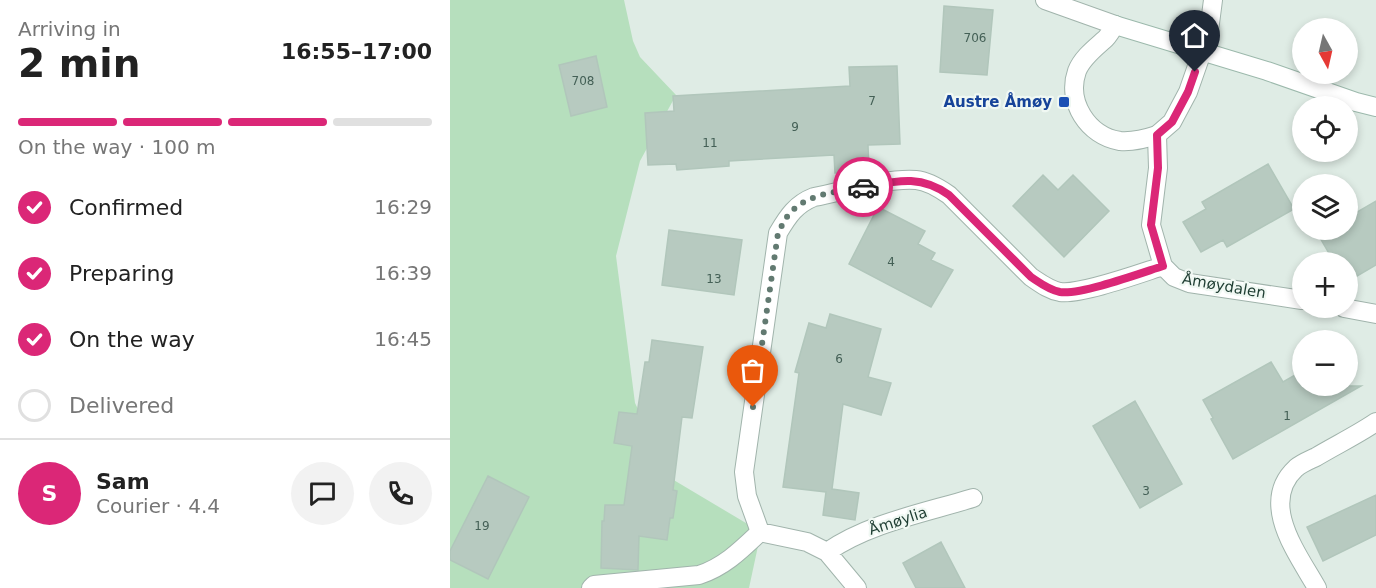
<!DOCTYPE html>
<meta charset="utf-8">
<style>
body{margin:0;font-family:"DejaVu Sans",sans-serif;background:#f2f2f2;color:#222;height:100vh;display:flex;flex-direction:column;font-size:22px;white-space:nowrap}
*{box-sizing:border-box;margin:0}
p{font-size:20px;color:#767676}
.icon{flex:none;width:33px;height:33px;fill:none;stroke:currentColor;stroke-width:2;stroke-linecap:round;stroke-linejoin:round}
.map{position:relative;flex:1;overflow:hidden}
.details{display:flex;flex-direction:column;background:#fff;width:450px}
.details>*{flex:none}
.needle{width:39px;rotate:172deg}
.buttons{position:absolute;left:842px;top:18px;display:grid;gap:12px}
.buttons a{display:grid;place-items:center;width:66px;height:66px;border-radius:50%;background:#fff;box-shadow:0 3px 9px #0003;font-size:30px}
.pin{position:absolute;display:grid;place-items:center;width:51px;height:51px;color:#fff;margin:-62px -26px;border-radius:50% 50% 50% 0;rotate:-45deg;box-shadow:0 0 6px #0007}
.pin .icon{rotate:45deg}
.courier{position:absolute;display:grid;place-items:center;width:60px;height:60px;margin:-30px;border:4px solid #db2777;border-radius:50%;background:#fff;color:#222;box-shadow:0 2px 8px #0007}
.headline em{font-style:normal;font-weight:600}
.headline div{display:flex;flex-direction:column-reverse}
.headline{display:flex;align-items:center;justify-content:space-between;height:102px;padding:0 18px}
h1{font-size:39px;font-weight:600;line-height:45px}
.bar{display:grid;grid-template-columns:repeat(4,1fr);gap:9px 6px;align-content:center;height:72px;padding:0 18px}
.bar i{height:8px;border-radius:4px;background:#e0e0e0}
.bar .current{background:#db2777}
.bar p{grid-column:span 4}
.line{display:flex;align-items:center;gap:15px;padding:0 18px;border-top:2px solid #e0e0e0}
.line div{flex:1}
.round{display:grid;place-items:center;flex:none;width:63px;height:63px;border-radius:32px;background:#f2f2f2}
ol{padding:0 18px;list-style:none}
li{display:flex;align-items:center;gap:18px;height:66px}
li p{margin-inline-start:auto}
li .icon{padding:6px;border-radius:50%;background:#db2777;color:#fff;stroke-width:4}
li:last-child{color:#767676}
li i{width:33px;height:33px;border:3px solid #e0e0e0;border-radius:50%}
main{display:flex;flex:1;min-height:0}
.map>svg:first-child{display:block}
</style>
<main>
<section class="details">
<div class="headline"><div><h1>2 min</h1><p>Arriving in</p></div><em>16:55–17:00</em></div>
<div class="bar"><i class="current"></i><i class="current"></i><i class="current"></i><i></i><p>On the way · 100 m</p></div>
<ol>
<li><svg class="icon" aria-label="check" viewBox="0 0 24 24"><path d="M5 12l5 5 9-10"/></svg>Confirmed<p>16:29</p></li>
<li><svg class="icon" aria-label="check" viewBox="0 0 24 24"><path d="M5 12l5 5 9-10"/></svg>Preparing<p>16:39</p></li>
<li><svg class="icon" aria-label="check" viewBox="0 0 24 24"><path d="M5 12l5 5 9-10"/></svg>On the way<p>16:45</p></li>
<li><i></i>Delivered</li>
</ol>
<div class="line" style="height:108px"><b class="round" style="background:#db2777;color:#fff">S</b><div><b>Sam</b><p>Courier · 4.4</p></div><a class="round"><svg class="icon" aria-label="chat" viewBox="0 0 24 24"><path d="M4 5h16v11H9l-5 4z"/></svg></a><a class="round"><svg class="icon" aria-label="phone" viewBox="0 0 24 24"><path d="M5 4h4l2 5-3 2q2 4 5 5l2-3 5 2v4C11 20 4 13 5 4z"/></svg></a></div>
</section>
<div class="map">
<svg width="926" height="588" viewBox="0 0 926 588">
<rect width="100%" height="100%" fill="#dfece5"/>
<path fill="#b6dfbd" d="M0,0H174L183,41L190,57L226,95L190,161L166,256L185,403L222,479L311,532L299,588H0Z"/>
<path fill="#b7cac0" stroke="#b1c6bb" stroke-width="1.5" d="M494,6L543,10L537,75L490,72Z
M146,56L157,107L121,116L109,65Z
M447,66L450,144L418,145L419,172L385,173L384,155L279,161V166L227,170L226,164L198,165L195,113L224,111L223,96L400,86L399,67Z
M818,164L844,209L777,247L773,240L751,252L733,222L756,209L752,202Z
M593,175L608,190L623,175L659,211L614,257L563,206Z
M926,201V265L897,282V262H884L869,236L879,230H897V218Z
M428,207L475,231L468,244L485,253L481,260L503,270L481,307L399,264Z
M219,230L292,240L284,295L212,285Z
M380,314L431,329L418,377L441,383L431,415L393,404L382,489L409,493L405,520L373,515L376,492L333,487L349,373L345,372L359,323L376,328Z
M202,340L253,347L242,418L232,417L223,490L227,491L223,518H220L217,540L189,536L188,570L151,568L152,521H154L155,505H174L182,446L164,443L169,412L187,414L195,362H199Z
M821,362L833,382L852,371V386H911L783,459L761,419L763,418L753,400Z
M685,401L732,484L690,508L643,426Z
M38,476L79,497L38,579L0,560V551Z
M926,495V535L873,561L857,527Z
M491,542L515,588H466L453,563Z"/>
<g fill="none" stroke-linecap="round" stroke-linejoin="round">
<defs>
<path id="service" d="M665,25C662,29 659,36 654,40C645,48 632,58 627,71C616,102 638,136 670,141C683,142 695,139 707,135
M752,52L759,31L763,0
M141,588L144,585L249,575C274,567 291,550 310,532"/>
<path id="minor" d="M595,0L665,25
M752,52L738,92L722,122L707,135L708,168L701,225L713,266L724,277L739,283L852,300
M894,308L926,314
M377,552C419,523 474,513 523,498
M407,588L377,552L357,542L310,532L297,496L294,472L328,233C338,216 346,204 364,197C395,191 435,178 466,180C478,181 489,188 499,195L581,277C590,283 599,290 610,292C631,295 691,273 713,266
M867,588C848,554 808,503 846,468C852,463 860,460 866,457C886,445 907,435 926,422"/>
<path id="secondary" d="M665,25L817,71L906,102L926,107"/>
</defs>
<use href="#service" stroke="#a1b4ac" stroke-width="20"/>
<use href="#minor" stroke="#a1b4ac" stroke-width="20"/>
<use href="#secondary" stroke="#9cb9ac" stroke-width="20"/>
<use href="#service" stroke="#fff" stroke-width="18"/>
<use href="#minor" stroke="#fff" stroke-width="18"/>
<use href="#secondary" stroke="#fff" stroke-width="18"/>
</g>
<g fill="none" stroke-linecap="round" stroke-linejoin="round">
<path stroke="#627a71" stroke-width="6" stroke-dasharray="0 10.8" d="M303,407L328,233C332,226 335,218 341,212C359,193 388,192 413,187"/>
<path stroke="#db2777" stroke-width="8" d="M413,187C446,181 470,174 499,195L581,277C590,283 599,290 610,292C631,295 691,273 713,266L701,225L708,168L707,135L722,122L738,92L745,72"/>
</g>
<rect fill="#1a4fb4" stroke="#f0f8f3" stroke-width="2" x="608" y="96" width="12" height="12" rx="3"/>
<g text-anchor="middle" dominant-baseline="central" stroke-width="4.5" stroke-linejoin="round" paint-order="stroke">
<g font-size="12" fill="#446056">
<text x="525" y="38">706</text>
<text x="133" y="81">708</text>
<text x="422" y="101">7</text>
<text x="345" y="127">9</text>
<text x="260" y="143">11</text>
<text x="441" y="262">4</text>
<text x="264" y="279">13</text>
<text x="389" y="359">6</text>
<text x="837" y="416">1</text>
<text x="696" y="491">3</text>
<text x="32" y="526">19</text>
</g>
<g font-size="15" font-weight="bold" fill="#164399" stroke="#f0f8f3" text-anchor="end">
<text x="602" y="102">Austre Åmøy</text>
</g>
<g font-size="15" fill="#1e3d32" stroke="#f0f8f3">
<text transform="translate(774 286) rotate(10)">Åmøydalen</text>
<text transform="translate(448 521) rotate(-18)">Åmøylia</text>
</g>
</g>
</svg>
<div class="buttons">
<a><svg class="needle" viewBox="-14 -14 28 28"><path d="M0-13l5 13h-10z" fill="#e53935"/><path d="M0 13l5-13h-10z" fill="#767676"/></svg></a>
<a><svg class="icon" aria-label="locate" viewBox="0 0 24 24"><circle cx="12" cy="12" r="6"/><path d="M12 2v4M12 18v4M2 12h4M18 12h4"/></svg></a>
<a><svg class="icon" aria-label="layers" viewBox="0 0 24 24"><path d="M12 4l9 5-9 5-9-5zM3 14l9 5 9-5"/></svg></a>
<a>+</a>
<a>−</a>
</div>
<div class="pin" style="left:303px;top:407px;background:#ea580c"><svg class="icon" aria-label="bag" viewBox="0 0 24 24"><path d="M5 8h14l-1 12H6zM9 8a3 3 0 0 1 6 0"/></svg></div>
<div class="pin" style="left:745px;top:72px;background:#1f2937"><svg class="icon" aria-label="home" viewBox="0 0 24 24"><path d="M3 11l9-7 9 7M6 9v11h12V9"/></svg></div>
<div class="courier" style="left:413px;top:187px"><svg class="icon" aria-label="car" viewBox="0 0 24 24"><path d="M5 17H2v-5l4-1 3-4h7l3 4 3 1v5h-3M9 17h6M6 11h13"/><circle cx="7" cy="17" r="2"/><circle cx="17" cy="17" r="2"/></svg></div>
</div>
</main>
